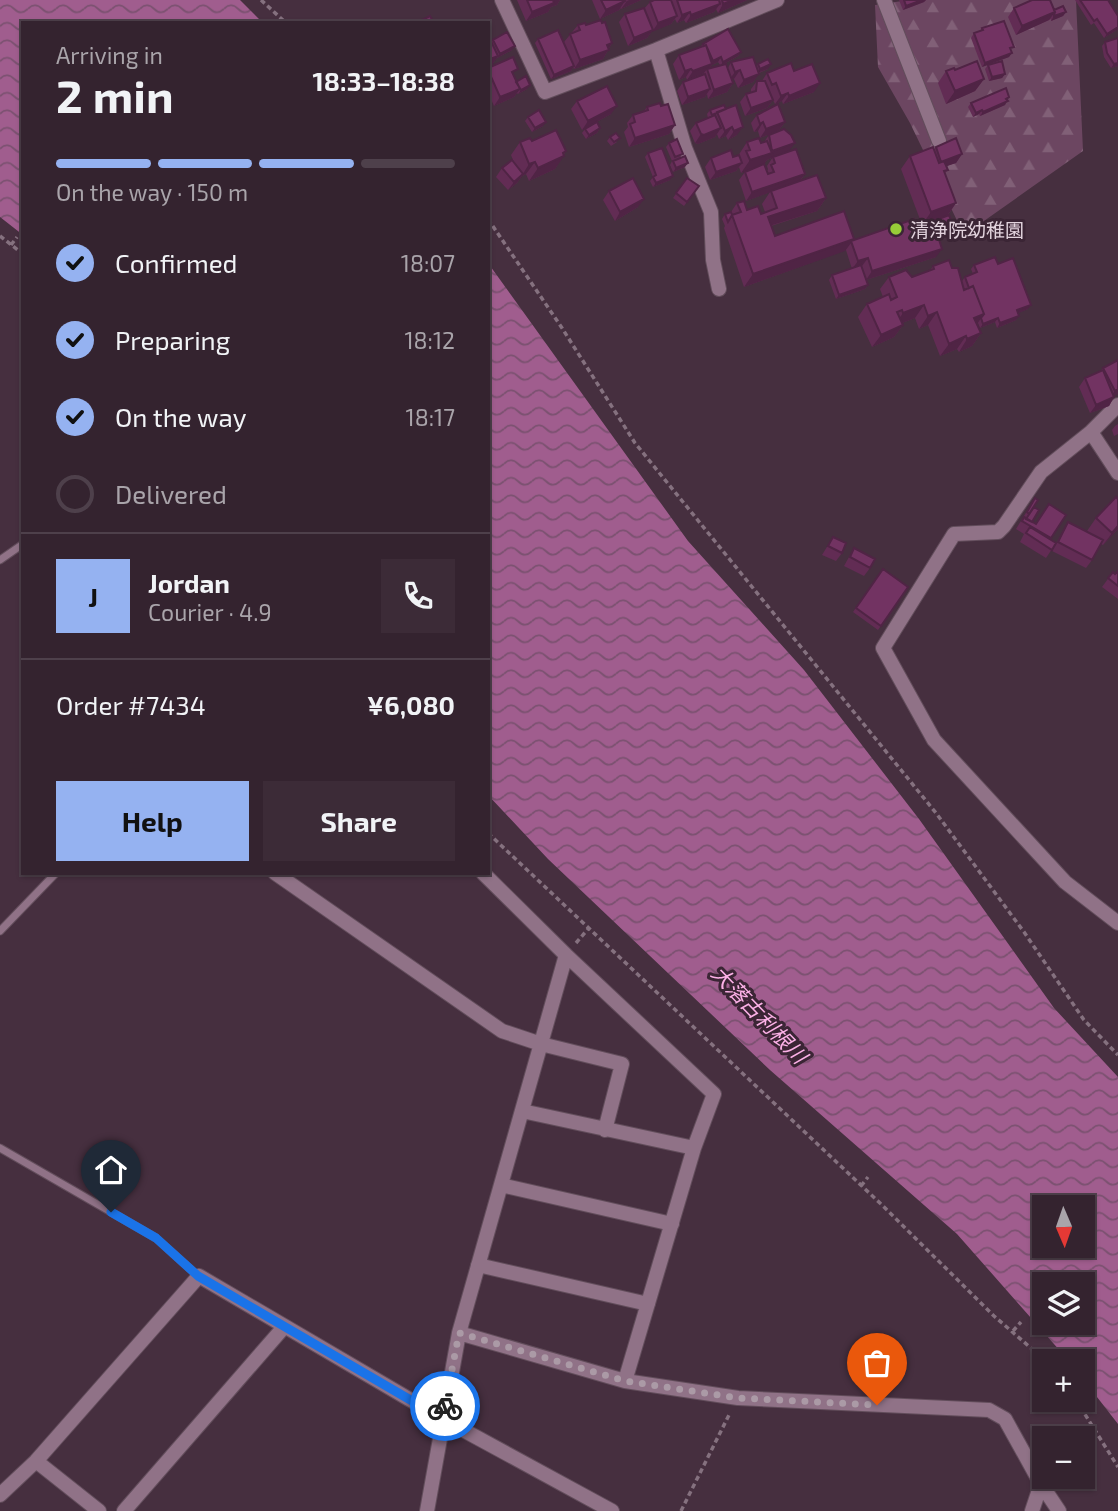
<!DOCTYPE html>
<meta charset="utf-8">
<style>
body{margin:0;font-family:"Exo 2","Noto Sans JP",sans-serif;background:#3c2b37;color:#f1f3f6;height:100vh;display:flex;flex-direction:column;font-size:26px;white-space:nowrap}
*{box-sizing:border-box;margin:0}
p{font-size:23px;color:#a9a4aa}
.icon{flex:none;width:38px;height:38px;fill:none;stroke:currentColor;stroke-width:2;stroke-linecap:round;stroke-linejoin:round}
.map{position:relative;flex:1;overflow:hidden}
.sheet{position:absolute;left:21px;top:21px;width:469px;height:854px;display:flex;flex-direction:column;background:#34232f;border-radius:0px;box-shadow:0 2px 5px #0004,0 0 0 2px #4e404b}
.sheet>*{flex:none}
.needle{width:46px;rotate:178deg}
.buttons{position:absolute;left:1032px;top:1195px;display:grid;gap:14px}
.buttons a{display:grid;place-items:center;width:63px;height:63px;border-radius:0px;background:#34232f;box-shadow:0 2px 5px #0004,0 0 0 2px #4e404b;font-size:35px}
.pin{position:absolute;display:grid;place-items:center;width:60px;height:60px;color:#fff;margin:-72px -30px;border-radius:50% 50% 50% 0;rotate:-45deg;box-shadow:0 0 7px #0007}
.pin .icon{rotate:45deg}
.courier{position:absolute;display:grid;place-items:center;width:70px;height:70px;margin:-35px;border:5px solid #1a73e8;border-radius:50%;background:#fff;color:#222;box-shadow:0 2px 9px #0007}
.summary em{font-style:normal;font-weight:700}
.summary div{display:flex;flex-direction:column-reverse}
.summary{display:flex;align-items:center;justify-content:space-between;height:119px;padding:0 35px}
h1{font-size:46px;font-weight:700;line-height:52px}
.bar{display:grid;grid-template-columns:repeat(4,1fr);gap:10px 7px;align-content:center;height:84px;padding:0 35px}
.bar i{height:9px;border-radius:5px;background:#4e404b}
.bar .current{background:#95b2f1}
.bar p{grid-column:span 4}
.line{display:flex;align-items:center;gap:18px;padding:0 35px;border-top:2px solid #4e404b}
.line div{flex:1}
.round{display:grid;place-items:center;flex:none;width:74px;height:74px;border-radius:0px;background:#3c2b37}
ol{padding:0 35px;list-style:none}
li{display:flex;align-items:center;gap:21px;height:77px}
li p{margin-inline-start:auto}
li .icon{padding:7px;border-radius:50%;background:#95b2f1;color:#111;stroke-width:4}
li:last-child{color:#a9a4aa}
li i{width:38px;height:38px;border:4px solid #4e404b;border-radius:50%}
.button{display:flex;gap:14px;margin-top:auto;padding:14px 35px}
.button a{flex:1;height:80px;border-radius:0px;background:#95b2f1;color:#111;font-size:28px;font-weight:700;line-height:80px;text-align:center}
.button a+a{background:#3c2b37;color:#f1f3f6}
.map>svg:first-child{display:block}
</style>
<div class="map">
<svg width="1118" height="1511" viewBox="0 0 1118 1511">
<defs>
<pattern id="forest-firs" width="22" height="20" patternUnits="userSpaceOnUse" patternTransform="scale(1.75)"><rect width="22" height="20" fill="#6c4661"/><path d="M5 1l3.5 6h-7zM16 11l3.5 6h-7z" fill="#816077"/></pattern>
<pattern id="water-waves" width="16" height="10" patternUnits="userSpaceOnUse" patternTransform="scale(1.75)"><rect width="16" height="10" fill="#a05d8e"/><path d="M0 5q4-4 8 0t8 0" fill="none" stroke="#7b5170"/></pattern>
</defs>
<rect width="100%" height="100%" fill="#462f3f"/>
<path fill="url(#forest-firs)" d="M909,0H1076L1083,151L964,235L910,123L878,67L875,5Z"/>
<path fill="url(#water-waves)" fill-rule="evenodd" d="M0,0H240L263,23H23V235L0,217Z
M488,263L688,541L804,670L919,819L1054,1008L1118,1077V1424L1083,1379V1362L1069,1361L957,1234L770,1070L548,859L488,795ZM1045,1208H1083V1246H1045ZM1083,1284V1323H1045V1284Z"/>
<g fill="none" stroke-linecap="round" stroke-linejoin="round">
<defs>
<path id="lane" d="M0,560L23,544
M0,931L56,873
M0,1148L156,1238L198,1276"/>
<path id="street" d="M502,0L545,92L656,50L777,0
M884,0L939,141
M656,50L685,148L711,212L713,260L719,289
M1118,405L1091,432L1041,472L1004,526L998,532L954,534L883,648L934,740L1065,882L1118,923
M1091,432L1118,473
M275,873L502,1031L541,1044L622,1064L605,1130
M483,873L566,955L714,1094L694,1148L625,1381
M522,1111L694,1148
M501,1185L672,1224
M478,1265L648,1304
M459,1333L625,1381L738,1398L989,1410L1005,1419L1041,1484L1059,1511
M36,1461L99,1511
M0,1495L36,1461L199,1276L443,1419L612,1511
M124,1511L284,1327
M427,1511L459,1333L566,955
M1032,1511L1041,1484"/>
</defs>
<use href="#lane" stroke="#624d5b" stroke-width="9"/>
<use href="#street" stroke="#624d5b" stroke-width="16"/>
<path stroke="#85717f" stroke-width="3.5" stroke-dasharray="5 3.5" stroke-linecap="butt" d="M261,0L286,23
M488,219L562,328L635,443L936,813L1024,932L1084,1020L1118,1055
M0,236L23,254
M11,245L17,237
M488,833L882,1205L994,1316L1047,1362
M576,943L588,929
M861,1186L868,1177
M1013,1331L1021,1322
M1076,1400L1118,1467
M681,1511L730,1413"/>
<use href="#lane" stroke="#907287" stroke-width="7"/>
<use href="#street" stroke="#907287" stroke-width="14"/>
</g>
<path fill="#622c54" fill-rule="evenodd" d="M517,0H560L557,5L551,7L548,12L526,21Z
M592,0H641L621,9V8L619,10L600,19Z
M654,0H747L718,13L716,9L714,12L686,23L684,20L677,23L675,19L671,24L652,31L647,38L628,46L619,22L625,14L644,9L650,2Z
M899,0H926L924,2L903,10Z
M1075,0H1108L1118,16V29L1104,38L1094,23L1091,25Z
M1014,8L1054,10L1066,12L1063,16L1051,21V19L1049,20L1016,35L1008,17Z
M578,25H586L612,43L603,59L574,69L573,67L571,71L551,79L535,43L538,39L564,42Z
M982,28L1011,51L1009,57L989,64L1005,74L1002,78L989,81L985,69L988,65L982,67L971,38L974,33L980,31Z
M488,37L491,42L493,40L512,50L497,58V57L492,65L488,66Z
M1118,38V66L1111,68L1104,57L1102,46L1105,42Z
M703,44L741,52L738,56L722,65L728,68L731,62L757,66L758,64L768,69L759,73L753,82L738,88L734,79H732L733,83L727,92L708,99L707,94L705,97L682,105L677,91L683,82L703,75L704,73L687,80L686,77L679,80L673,64L679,55L700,47ZM718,62L720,65L709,69L712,65Z
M488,68L514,76L516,82L527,89L518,94L517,93L514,97L494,106L488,92Z
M955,70L984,79L975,91L946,104L938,83L946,71Z
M794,71L814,92L783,104L782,101L775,104L773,100L767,108L745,116L740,102L746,94L751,92V89L757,81H762L767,73Z
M1007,100L1005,105L980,116L979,114L973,117L968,107L971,103Z
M577,101L611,114L582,130L571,109Z
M724,105L737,135L728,140L726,136L719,139L717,134L715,137L698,144L695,143L690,131L696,123L708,118L707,114L710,110Z
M661,106L675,125L669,134L629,147L624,132L628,127L627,123L633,115L644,111L647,107Z
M757,115L785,122L779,130L760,138L758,131L754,132L751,123Z
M528,117L543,126L532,132L525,121Z
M600,128L597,133L586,139L582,133L585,129Z
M769,135L789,151L767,160L763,165L767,171L768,169L767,166L773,157L805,174L800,181L826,198L817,211L771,226L775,236L853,240L921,222L901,169L910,156L934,149L936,147L962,154L956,163L946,166L948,170L945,173L956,203L948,215L947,234L939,238L936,257L866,280L861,266L868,285L865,289L836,299L829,280L832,275L852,269L846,250L744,287L724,228L725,226L722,219L725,214L731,212L737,203L746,209L761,214L765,212L762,204L770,192L746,201L739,180L745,172L757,167L741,173L739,167L736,171L710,180L705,167L711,158L733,157L738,156L747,142L761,143L764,142Z
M610,137L617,142L611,146L607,141Z
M532,141L566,151L555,169L529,181L526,174L522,176L517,183L508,190L496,177L502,168L515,165L511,155L520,142Z
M669,143L681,157L685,167L673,172L670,165L672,161L666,147Z
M648,153L670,180L653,187L650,181L653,177L645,157Z
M687,178L699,186L684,206L673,198Z
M609,191L638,207L615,221L603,200Z
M998,264L1028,309L1018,313L1016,320L997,328L995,322L980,328L978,323L977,324L981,333L972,346L959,352L957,349L940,356L928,325L919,329L915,318L902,323L903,325L894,337L872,347L858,317L867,304L883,297L880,289L889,277H912L930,271L933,266L952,268L962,281L965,277L973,274L971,269L974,265Z
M1118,360L1114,397L1109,406L1090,413L1079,387L1085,378L1100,372L1103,368Z
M1118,424V434L1114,436L1112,430L1115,426Z
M1035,498L1032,522L1036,523L1066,515L1050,539L1056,543L1046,558L1020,542L1024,534L1016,529Z
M1096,518L1118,529L1103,545L1101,544L1092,560L1086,568L1052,551L1063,531L1068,522L1089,533L1087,531Z
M833,537L842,553L836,561L822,555Z
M854,548L870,568L864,576L844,566Z
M883,569L908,587L878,630L853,612Z
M1118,571V599L1102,587L1113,572L1115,574Z"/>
<path fill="#502445" d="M553,0H560L557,5L551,7L548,12L526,21L532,12Z
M629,0H641L621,9L627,1Z
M733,0H747L718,13L723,4Z
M922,0H926L924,2L903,10L906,6Z
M625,1L619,10L600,19L606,10Z
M720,4L714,12L686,23L691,15Z
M690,12L684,20L677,23L682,15Z
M1055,12L1049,20L1016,35L1022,26Z
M1066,12L1063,16L1051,21L1054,16Z
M677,16L671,24L652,32L658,23Z
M1118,27V29L1104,38L1107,34Z
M653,30L647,38L628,46L634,38Z
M612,43L603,59L574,69L580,60Z
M515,46L512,50L497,58L500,54Z
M741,52L738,56L720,66L723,62Z
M1012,53L1009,57L982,67L985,63Z
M498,56L492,65L488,66V60Z
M721,57L718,62L712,65L707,71V69L704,73L687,80L693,71L711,65L713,61Z
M1118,63V66L1111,68L1114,64Z
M771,64L768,69L757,73L760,69Z
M574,66L571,71L551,79L554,75Z
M691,69L686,77L679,80L685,71Z
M740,70L734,79L729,80L735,72Z
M759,74L753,82L738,88L744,80Z
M1005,74L1002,78L989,81L992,77Z
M984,79L975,91L946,104L955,91Z
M733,83L727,92L708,99L714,90Z
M820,83L814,92L783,104L789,96Z
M530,85L527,89L518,94L521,90Z
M520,89L514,97L494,106L500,97Z
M710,89L705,97L682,105L688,97Z
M788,93L782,101L775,104L781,96Z
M1009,97L1005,105L980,116L983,112Z
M773,100L767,108L745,116L751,108Z
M617,106L611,114L582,130L588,121Z
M982,110L979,114L973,117L976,113Z
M546,122L543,126L532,132L535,128Z
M763,122L758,131L754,132L760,124Z
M785,122L779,130L760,138L766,129Z
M675,125L669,134L629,147L635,138Z
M732,127L726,136L719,139L725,131Z
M743,127L737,135L728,140L734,131Z
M600,128L597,133L586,139L589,135Z
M721,128L715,137L698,144L695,143L701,134Z
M795,143L789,151L767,160L763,165L741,173L750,160Z
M566,151L561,157L564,156L555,169L529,181L538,168Z
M962,154L956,163L935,170L941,162Z
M535,162L526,174L522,176L517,183L508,190L514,182L521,177L529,164Z
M688,163L685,167L673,172L676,168Z
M742,163L736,171L710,180L716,172Z
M805,174L799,182L746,201L752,192Z
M673,176L670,180L653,187L656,183Z
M826,198L817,211L760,229L768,217Z
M644,199L638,207L615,221L620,212Z
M956,203L947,216L922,225L931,212Z
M953,226L947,234L935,239L941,231Z
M854,239L845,251L744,287L753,274Z
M942,249L936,257L866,280L872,271Z
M868,258L862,266L852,269L858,261Z
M868,285L865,289L836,299L839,295Z
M924,305L915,318L894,326L903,313Z
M1031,305L1028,309L1014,315L1017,310Z
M937,312L928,325L919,329L928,316Z
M984,314L975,327L974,318Z
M1019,316L1016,320L997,328L1000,323Z
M998,318L995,322L980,328L983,324Z
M903,325L894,337L872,347L881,335Z
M981,333L972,346L959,352L967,339Z
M966,336L957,349L940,356L949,344Z
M1118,389V394L1109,399L1115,391Z
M1114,397L1109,406L1090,413L1096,405Z
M1118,526V529L1103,545L1112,533Z"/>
<path fill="#723362" stroke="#502445" stroke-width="2" d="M527,0H554H553L554,3L532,12Z
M601,0H624L625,1L606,10Z
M654,0H671L677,16L658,23L650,2Z
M677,0H719L720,4L691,15L690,12L682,15Z
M722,0H733L723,4Z
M904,0H922L906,6Z
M1032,0H1050L1055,12L1022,26L1014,8Z
M1080,0H1108L1118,16V27L1107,34L1097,19L1094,21Z
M1063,6L1066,12L1054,16V15L1055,12L1054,10Z
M644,8L653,30L634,38L625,14Z
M430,16L434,23H416Z
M601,20L602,23L605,22L612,43L607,45L609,50L580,60L570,34L580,30L578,25L585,23L586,25Z
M1004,21L1014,47L1010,48L1012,53L985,63L974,33L983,30L982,28Z
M728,29L741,52L723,62L721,57L713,61L706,45L704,46L703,44Z
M558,30L574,66L554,75L538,39Z
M507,32L515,46L500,54L493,40Z
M488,37H489L498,56L488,60Z
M1118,38V63L1114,64L1107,53L1105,42Z
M706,45L712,64L693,71L691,69L685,71L679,55Z
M513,57L518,69L512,72L520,89L500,97L488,70V68Z
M753,57L759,74L744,80L740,70L735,72L731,62Z
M768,59L771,64L760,69L758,64Z
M977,61L984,79L955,91L946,71L954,68L955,70Z
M1002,61L1005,74L992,77L988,65Z
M791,63L794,71L812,64L820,83L789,96L788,93L781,96L776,83L772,85L767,73Z
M726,64L733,83L714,90L707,69Z
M705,74L710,89L688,97L683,82Z
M526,76L530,85L521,90L516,82Z
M757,81H765L773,100L751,108L746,94L756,91Z
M607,86L617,106L588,121L577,101Z
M1006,88L1009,97L1006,99L1008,101L983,112L982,110L976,113L971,103Z
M660,103L661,106L668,104L675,125L635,138L630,124L635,122L633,115L648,110L647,107Z
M778,104L785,122L766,129L763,122L760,124L757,115Z
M724,105L726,109L712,115L710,110Z
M736,105L743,127L734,131L732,127L725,131L717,112Z
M539,110L546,122L535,128L528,117Z
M715,115L721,128L704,135L701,134L696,123Z
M597,122L600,128L589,135L585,129Z
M784,129L791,135L795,143L772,151L769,135Z
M556,130L566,151L563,153L564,156L538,168L535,162L529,164L520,142L530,138L532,141Z
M616,133L620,138L614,142L610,137Z
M759,138L761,143L767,141L772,153L750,160L746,151L750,150L747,142Z
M956,138L962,154L941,162L936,147Z
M677,139L683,154L675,157L669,143Z
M933,147L939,163L944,161L948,170L944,171L956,203L931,212L910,156Z
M662,148L673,176L656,183L653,177L656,175L648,153Z
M796,149L805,174L752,192L745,172L764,164L768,174L774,172L771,165L775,163L773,157Z
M731,150L733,157L739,155L742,163L716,172L711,158Z
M685,156L688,163L676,168L673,161Z
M512,160L523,174L514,182L502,168Z
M817,175L826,198L768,217L775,236L844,211L854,239L753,274L732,215L741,212L737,203L744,201L747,210L758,206L761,214L777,208L771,191Z
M633,178L644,199L620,212L609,191Z
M687,178L699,186L687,202L676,193Z
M731,212L732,215L728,222L725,214Z
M949,215L953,226L941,231L936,220Z
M932,218L942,249L872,271L868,258L858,261L851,241L914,219L915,224Z
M995,257L998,264L1013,258L1031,305L1017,310L1019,316L1000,323L998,318L983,324L981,318L984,314L973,286L969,288L965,277L977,272L974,265Z
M949,260L952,268H958L964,290L973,286L984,314L974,318L981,333L967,339L966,336L949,344L937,312L928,316L924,305L903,313L902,310L897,312L903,325L881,335L867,304L889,294L891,300L897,297L889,277L906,270L912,277L934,269L933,266Z
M861,265L868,285L839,295L832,275Z
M1118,360V389L1115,391L1103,368Z
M1103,370L1114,397L1096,405L1085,378Z
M1116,497L1118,499V526L1112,533L1096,518Z
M1035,498L1038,500L1029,514L1027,512Z
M1049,504L1066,515L1051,538L1022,521L1024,517L1036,524Z
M1034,507L1039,510L1032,522L1026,519Z
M1068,522L1103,540L1092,560L1058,542Z
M1030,527L1056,543L1052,550L1026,533Z
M833,537L846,543L842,553L828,546Z
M854,548L875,559L870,568L850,557Z
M883,569L908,587L881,626L856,608Z
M1118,571V586L1108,578L1113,572L1115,574Z"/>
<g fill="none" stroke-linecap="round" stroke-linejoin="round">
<path stroke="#ab9aa6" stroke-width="7" stroke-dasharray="0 12.6" d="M445,1406L459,1333L625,1381L738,1398L877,1405"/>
<path stroke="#1a73e8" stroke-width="9" d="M111,1212L156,1238L198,1276L443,1419L445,1406"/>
</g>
<circle fill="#97cc38" stroke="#3b2535" stroke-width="2.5" cx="896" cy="229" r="7"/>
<g text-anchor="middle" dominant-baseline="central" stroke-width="6" stroke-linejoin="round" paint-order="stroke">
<g font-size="19" fill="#e2d3dd" stroke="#3b2535" text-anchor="start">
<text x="910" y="229">清浄院幼稚園</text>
</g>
<g font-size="21" font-style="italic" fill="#fcb1e7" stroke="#3b2535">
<text transform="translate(760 1014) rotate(46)">大落古利根川</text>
</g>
</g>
</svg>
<div class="buttons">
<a><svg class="needle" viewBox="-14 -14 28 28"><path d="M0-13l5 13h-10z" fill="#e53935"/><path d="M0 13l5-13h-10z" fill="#a9a4aa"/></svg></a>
<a><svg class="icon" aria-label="layers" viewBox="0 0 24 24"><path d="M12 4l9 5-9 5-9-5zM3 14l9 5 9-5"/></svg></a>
<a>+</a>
<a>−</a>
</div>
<div class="pin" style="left:877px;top:1405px;background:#ea580c"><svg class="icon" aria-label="bag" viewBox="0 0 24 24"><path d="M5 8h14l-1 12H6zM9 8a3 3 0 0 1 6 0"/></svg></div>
<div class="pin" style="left:111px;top:1212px;background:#1f2937"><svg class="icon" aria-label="home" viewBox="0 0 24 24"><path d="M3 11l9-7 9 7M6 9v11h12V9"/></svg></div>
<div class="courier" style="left:445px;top:1406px"><svg class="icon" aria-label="bike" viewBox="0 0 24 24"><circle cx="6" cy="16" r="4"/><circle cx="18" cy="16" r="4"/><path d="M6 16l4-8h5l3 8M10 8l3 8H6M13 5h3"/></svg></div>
<section class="sheet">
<div class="summary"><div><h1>2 min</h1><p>Arriving in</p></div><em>18:33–18:38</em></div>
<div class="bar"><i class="current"></i><i class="current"></i><i class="current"></i><i></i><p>On the way · 150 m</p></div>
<ol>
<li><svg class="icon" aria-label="check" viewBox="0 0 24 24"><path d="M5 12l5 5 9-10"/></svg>Confirmed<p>18:07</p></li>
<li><svg class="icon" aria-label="check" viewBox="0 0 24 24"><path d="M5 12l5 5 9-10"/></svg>Preparing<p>18:12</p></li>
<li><svg class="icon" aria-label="check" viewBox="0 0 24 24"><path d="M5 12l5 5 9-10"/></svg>On the way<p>18:17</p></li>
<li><i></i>Delivered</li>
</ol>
<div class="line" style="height:126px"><b class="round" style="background:#95b2f1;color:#111">J</b><div><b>Jordan</b><p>Courier · 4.9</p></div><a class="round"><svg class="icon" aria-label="phone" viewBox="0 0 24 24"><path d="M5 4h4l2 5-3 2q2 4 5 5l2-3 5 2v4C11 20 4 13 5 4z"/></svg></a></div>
<div class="line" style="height:91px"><div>Order #7434</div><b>¥6,080</b></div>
<div class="button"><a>Help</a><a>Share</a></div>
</section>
</div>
